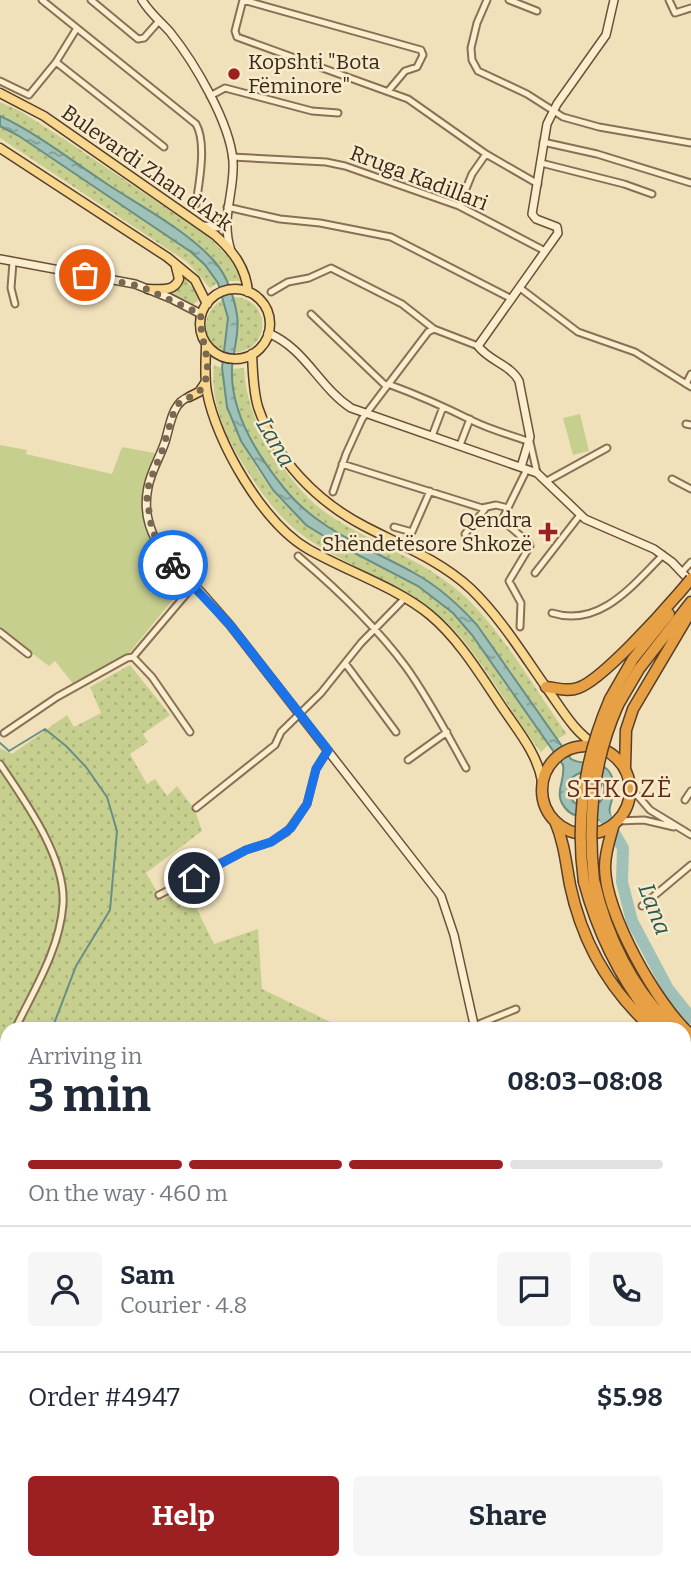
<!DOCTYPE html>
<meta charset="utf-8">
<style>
body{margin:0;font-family:Bitter,serif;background:#f6f6f7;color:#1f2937;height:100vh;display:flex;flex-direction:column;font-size:26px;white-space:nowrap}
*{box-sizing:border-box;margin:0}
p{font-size:23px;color:#747a83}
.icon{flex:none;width:38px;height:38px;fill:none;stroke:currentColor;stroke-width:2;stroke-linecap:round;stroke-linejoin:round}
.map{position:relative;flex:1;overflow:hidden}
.panel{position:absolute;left:0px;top:1022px;width:691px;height:548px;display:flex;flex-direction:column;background:#fff;border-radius:21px 21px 0 0;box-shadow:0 2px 5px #0004}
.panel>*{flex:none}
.pin{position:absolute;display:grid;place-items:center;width:60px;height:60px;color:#fff;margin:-30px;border:4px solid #fff;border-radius:50%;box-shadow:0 2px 7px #0007}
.courier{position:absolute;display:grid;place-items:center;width:70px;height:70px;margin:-35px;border:5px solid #1a73e8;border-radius:50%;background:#fff;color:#222;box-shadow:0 2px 9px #0007}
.overview em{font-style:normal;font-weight:700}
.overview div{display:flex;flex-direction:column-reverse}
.overview{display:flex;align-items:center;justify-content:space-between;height:119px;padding:0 28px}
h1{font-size:46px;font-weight:700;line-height:52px}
.bar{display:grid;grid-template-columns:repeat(4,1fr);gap:10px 7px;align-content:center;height:84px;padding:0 28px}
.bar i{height:9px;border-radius:5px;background:#e0e1e3}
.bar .current{background:#9c2021}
.bar p{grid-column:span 4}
.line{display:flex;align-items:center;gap:18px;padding:0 28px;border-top:2px solid #e0e1e3}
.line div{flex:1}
.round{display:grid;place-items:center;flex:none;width:74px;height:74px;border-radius:7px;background:#f6f6f7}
.cta{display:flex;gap:14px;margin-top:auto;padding:14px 28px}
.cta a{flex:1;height:80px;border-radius:7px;background:#9c2021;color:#fff;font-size:28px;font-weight:700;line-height:80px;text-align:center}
.cta a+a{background:#f6f6f7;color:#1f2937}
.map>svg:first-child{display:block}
</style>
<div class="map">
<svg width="691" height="1569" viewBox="0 0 691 1569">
<defs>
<pattern id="grass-dots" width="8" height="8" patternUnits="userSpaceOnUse" patternTransform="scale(1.75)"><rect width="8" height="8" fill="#c7cf8f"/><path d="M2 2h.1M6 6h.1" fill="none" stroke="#acb27b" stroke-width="1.8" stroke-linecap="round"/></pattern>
<pattern id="water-ripples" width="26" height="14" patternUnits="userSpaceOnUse" patternTransform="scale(1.75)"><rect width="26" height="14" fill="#a0c1b7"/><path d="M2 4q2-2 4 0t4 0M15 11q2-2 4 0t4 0" fill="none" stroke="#839d94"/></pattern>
</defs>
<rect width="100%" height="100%" fill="#f1e1bb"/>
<path fill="url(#grass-dots)" d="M0,102L20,111L67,141L209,237L229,258L242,281H227L214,260L196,244L26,130L0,116Z
M0,126L24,139L191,252L205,265L218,283L210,288L187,262L0,138Z
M182,275L199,296L198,301L193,304L167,292L180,286Z
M232,297C270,296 274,349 234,353L237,316Z
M223,299L228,318L224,352C199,341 201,312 223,299Z
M214,365L222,368C228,440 273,509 337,544C373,563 412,578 443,605C468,625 484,653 502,680C517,702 533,723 548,745L541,752C508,711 481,653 443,619C400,580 342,567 297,531C272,510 255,484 238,456C222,429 210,397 214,365Z
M244,368C246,401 256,425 273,452C288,475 303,496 325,512C369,543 422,558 462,594C501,629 536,691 567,734L557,739C522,690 492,636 447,596C418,569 376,554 342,535C297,511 254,459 239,411C234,398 233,383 232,369Z
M130,665L170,715L143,734L148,742L130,754L147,784L155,779L167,796L177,786L195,810L202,831L146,873L162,900L187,889L214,944L258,929L262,989L345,1029H7V1546L0,1548V748L12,754L67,715L74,727L101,713L90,687Z
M684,1066L691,1070V1416L684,1414V1165L688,1166L684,1156Z
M236,1563H235H568V1569H243Z"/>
<path fill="#c7cf8f" d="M580,414L589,451L573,455L563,418Z
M0,445L27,450L26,454L112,474L122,447L155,453C129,512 145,540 183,587L130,652L75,686L55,661L49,666L0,629Z"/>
<path fill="url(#water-ripples)" stroke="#678f85" stroke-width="2" fill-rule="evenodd" d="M0,116C38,134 72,161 107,184C142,207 188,231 215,262C227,276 234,297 237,315C240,333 233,350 232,368C230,411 257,455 284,488C318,531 370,548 416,574C439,587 459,605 477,625L571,759C585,768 610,755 614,785C616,797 606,806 611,817L603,823C593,812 577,822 566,809C552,793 566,782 563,765L472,635L453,613L418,586L335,543L306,525L273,490L241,441L227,407L222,368L228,318L218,283L205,265L191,252L19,136L0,126ZM582,772C596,771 609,782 603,797C589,828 545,786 582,772Z"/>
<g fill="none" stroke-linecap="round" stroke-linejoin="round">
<path stroke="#678f85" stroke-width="2" d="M0,743L9,751L45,729L66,746L86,767L107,797L117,831L110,910L76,966L52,1029
M0,1169L5,1163L7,1156"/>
<path stroke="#a0c1b7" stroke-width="12" d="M600,809L623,848L622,882L632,921L668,989L691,1018"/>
<defs>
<path id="street" d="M42,0L196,124C207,143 199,183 196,204
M91,0L138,39L144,38L159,21
M243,0L235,31L237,37L408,99L486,154L538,184
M243,0L421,50L423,55L417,67L405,71L389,90
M487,0L477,23L471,48L472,60L478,71L527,94L563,117L599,127L691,143
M509,0L537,11
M669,0L675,13L691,8
M56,62L164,147
M0,81L29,95L56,62L77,28
M210,96L225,88L312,111L338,113
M543,142L597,154L691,183
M232,157L326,162L345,166L459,206L545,251
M541,163L624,184L652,194
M459,206L472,174L486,154
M227,207L280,219L320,223L391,237L512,299
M13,262L11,288L15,304
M520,288L578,332L635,352L691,387
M271,292L288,282L309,278L331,268L402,304L434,329L478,346
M311,314L386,386
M388,384C418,395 445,407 473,421C491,430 511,435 530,442L537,473
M686,384L691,374
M686,424L691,425
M432,436L443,407
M460,445L470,419
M342,464L482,508L496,505L508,508
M672,479L691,489
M547,481L607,448
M333,492L346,454L362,419L428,332L434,329
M394,527L412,532L430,491
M465,534L485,509
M298,556C338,590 375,625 406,667C429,699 447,734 466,768
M682,572L691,562
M535,573L580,515
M552,613C600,628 633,585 663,555
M520,627L521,603L509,581L530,546L529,543L502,520L527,469
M0,632L28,654
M133,657L152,677L190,732
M345,663L396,732
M4,733L57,697L127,658L133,657L194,585
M408,760L447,732
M0,764C25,801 66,858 63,904C60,949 34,990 15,1029
M631,788L650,810L691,835
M685,800L691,791
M196,808L275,745L281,732L321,693L361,643L404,599
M618,821L644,820L674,827
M159,895L246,850L271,842L287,832L307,804L316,769L328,750
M642,906L691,865
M474,1026L516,1009
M0,1072L7,1048
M684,1528L691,1531
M56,1563L58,1569
M625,1563L660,1569
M0,1565L23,1563"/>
<path id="secondary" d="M142,0C149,12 160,21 170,32C194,62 230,122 233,161C235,193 220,217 231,251
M203,226L217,227L226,221
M0,259L135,284L170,298L201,314
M268,333C305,348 319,387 351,408L537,473L585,519L654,549L672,562L691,582
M189,397C172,402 170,426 165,442C160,457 151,471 148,487C138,536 172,562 201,592C211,603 220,614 230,625L441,896L454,935L475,1029
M521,467L530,437L519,381C511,365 489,361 478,346L558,233L557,227L536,219L532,214L547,124L557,104L606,35L614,0
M620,1563L621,1569"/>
<path id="primary" d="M0,93L44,116L215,235C233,251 246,268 248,292
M0,148L167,257L195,280L207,304
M148,289C161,289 174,292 179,279L176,267
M200 324a35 35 0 1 1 70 0a35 35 0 1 1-70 0Z
M206,344C206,359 204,376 207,392C216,442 263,523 308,549C346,571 398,588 430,615C459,639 481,676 502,707C518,731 537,753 542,781
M252,354C253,372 253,390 258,407C276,460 317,502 366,527C401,545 441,561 471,589C501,618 524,656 548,690C563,711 575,733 597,746
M189,397L199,392L205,383"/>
<path id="highway" d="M546,687C557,688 568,692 578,688C601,681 662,613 680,592
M610,699L633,659L669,614
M618,705L639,669L691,602
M542 790a44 44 0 1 1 88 0a44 44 0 1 1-88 0Z
M625,768L626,730L633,709L691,611
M555,821C564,842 566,863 570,885C582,942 609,990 653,1029
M614,824C610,838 605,852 605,867C605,913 657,1005 691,1035
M594,880C606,934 633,992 675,1029
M584,882C599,938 623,985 661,1029
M684,1052L691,1058"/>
</defs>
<use href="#street" stroke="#897054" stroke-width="9"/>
<use href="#secondary" stroke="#6a5138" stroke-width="10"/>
<use href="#primary" stroke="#563e29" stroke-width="11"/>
<use href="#highway" stroke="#563e29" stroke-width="13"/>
<use href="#street" stroke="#fbeecf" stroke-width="5"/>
<use href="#secondary" stroke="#fbeecf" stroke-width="7"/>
<use href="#primary" stroke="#f8d78f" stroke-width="8"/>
<use href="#highway" stroke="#e8a044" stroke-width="10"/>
<defs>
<path id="highway-bridge" d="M680,592L691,579
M594,880C587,819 593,761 618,705
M584,882C575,818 584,759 610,699"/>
</defs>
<use href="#highway-bridge" stroke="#563e29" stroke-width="13" stroke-linecap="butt"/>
<use href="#highway-bridge" stroke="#e8a044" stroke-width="10"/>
</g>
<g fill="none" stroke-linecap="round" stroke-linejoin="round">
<path stroke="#786952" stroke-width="7" stroke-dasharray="0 12.6" d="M85,275L140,286L201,314C198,337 214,361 204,384C199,398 183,396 175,408L162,451L149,483L147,498L152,531L173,565"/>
<path stroke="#1a73e8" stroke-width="9" d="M173,565L230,625L328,750L316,769L307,804L291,828L271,842L246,850L194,878"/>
</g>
<g fill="#9c2021" stroke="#f8ebcb" stroke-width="2.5">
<circle cx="234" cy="74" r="7"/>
<path d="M544.5 521.5h7v7h7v7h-7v7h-7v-7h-7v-7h7z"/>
</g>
<g text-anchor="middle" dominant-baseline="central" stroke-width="5" stroke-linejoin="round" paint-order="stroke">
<g font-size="21" fill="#37281a" stroke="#f8ebcb" text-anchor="start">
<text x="248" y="62">Kopshti "Bota<tspan x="248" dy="24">Fëminore"</tspan></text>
<text x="532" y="520" text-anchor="end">Qendra<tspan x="532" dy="24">Shëndetësore Shkozë</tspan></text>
</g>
<g font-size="21" fill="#37281a" stroke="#f8ebcb">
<text transform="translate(147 168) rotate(35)">Bulevardi Zhan d'Ark</text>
<text transform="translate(419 178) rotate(21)">Rruga Kadillari</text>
</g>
<g font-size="23" font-style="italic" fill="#285855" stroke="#f8ebcb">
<text transform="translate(276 442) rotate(60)">Lana</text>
<text transform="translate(655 909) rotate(69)">Lana</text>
</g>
<g font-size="24" letter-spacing="2" fill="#662817" stroke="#f8ebcb">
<text x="620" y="789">SHKOZË</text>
</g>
</g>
</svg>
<div class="pin" style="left:85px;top:275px;background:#ea580c"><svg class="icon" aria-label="bag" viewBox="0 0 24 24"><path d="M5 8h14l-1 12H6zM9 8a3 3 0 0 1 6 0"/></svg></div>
<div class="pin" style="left:194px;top:878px;background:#1f2937"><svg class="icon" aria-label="home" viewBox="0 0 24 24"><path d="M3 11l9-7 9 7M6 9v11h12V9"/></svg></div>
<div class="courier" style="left:173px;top:565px"><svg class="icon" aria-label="bike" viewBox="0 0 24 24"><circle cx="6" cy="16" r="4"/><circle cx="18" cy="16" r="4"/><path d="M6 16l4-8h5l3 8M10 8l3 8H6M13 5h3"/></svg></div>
<section class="panel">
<div class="overview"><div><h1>3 min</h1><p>Arriving in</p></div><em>08:03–08:08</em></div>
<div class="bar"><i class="current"></i><i class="current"></i><i class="current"></i><i></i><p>On the way · 460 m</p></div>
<div class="line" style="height:126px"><a class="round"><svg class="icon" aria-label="person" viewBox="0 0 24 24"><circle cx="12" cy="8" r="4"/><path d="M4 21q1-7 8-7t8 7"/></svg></a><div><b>Sam</b><p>Courier · 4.8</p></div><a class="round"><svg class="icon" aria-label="chat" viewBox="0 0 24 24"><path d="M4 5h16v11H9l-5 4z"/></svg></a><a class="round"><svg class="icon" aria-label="phone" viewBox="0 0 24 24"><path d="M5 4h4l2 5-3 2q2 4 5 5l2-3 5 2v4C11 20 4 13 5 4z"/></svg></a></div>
<div class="line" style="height:91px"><div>Order #4947</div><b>$5.98</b></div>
<div class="cta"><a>Help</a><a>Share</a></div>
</section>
</div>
